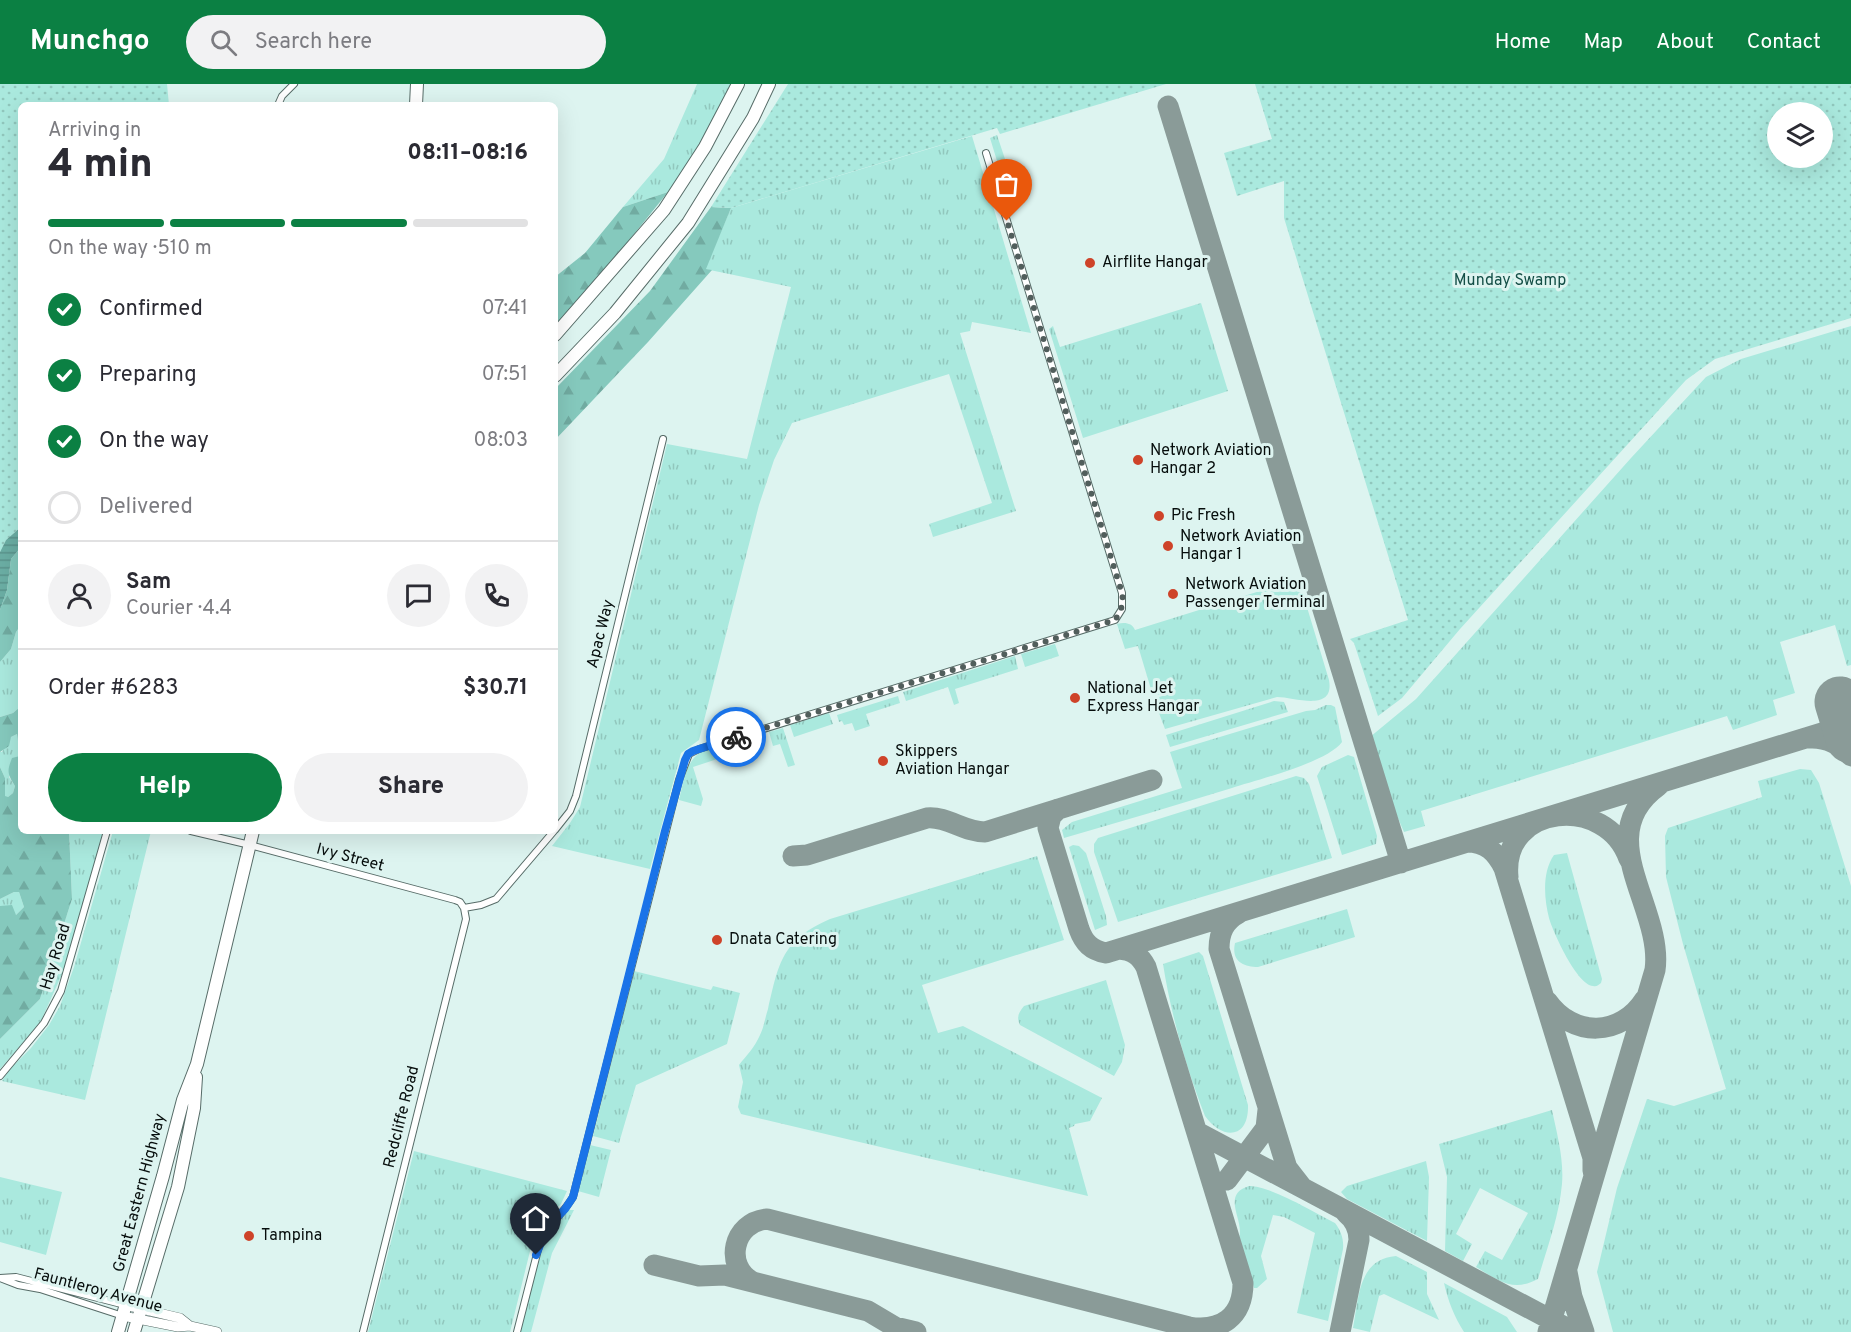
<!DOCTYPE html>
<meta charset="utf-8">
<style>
body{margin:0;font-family:Overpass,sans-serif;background:#f2f2f3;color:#2b2b33;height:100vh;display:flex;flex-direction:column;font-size:22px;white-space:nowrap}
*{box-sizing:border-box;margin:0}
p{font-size:20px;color:#7c7c81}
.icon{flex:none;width:33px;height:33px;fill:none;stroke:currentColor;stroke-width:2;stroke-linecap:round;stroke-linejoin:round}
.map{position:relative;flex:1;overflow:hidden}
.sheet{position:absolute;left:18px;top:18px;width:540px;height:732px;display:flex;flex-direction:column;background:#fff;border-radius:9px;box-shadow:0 6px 24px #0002}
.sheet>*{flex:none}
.controls{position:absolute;left:1767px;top:18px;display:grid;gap:12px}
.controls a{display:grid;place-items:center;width:66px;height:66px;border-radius:50%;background:#fff;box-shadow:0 6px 24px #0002;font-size:30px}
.pin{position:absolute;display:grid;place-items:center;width:51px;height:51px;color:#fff;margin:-62px -26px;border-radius:50% 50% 50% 0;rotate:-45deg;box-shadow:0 0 6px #0007}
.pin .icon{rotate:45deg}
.courier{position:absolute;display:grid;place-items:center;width:60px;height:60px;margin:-30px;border:4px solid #1a73e8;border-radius:50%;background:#fff;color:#222;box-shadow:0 2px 8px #0007}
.overview em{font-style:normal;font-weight:800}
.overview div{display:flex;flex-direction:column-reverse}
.overview{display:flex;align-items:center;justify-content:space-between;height:102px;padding:0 30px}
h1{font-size:39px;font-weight:800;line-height:45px}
.bar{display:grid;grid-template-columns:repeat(4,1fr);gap:9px 6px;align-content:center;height:72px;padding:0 30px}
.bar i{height:8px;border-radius:4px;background:#e1e1e2}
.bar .selected{background:#0b8043}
.bar p{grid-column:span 4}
.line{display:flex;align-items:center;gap:15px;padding:0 30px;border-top:2px solid #e1e1e2}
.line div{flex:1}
.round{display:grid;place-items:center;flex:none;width:63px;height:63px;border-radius:32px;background:#f2f2f3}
ol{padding:0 30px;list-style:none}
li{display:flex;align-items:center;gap:18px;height:66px}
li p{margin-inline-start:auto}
li .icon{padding:6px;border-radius:50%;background:#0b8043;color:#fff;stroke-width:4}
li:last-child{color:#7c7c81}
li i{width:33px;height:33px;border:3px solid #e1e1e2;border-radius:50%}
.action{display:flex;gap:12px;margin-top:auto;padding:12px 30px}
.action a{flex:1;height:69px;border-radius:36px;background:#0b8043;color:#fff;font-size:24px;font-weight:800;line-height:69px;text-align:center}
.action a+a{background:#f2f2f3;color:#2b2b33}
header{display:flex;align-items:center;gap:36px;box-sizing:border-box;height:84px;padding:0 30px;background:#0b8043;color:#fff}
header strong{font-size:28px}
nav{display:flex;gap:33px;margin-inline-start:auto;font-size:21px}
.search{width:420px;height:54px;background:#f2f2f3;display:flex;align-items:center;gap:15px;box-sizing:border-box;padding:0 21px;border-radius:33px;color:#7c7c81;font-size:22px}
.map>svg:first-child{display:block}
</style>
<header>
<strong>Munchgo</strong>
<div class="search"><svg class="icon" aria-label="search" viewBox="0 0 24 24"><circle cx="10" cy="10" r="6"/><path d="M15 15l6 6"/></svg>Search here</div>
<nav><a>Home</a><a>Map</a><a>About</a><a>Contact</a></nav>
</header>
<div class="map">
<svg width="1851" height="1248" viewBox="0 0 1851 1248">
<defs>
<pattern id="grass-tufts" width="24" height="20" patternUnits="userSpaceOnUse" patternTransform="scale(1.5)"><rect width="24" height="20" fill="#aae9de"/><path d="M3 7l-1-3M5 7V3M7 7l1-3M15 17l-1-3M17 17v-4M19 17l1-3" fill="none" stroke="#91c7bd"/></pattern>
<pattern id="forest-firs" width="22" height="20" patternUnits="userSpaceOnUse" patternTransform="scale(1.5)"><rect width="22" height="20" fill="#85c9bd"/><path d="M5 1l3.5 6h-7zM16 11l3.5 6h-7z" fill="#71aba1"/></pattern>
<pattern id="park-dots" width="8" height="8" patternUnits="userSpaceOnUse" patternTransform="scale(1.5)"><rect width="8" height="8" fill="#aae9de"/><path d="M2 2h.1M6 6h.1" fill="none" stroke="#91c7bd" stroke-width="1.8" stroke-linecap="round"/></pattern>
<pattern id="water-rules" width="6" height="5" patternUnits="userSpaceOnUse" patternTransform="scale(1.5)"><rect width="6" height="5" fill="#6baea4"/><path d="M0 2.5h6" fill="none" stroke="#5b948c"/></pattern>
</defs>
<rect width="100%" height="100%" fill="#ddf4f0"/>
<path fill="url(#grass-tufts)" d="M697,0H734L696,68L668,108L623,123L664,75Z
M997,51L1006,78L1013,77L1016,85L1001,90L990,54Z
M972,52L1031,249L972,238L970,247L960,249L1016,427L933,453L929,440L992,419L949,290L792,339L774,376L759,421L699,656L681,669L650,785L552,762L570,739L580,723L667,360L747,375L791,203L705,185L731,124Z
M1201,219L1228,307L1083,354L1049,245L1053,242L1060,263Z
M1851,242V581L1847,582L1835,541L1780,558L1795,609L1773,616L1777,631L1733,646L1727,632L1421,727L1425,742L1404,748L1394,725L1370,653L1416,615L1631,374L1706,293L1741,275Z
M1276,502C1286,502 1296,502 1303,510L1329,596C1335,629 1294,613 1277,613L1165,645L1156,621V614L1172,609V607L1153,612L1138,562L1125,565L1117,540C1125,538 1132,539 1135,546Z
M21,541V582L18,595L21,602V622L13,629L0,633V578L11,565L16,548Z
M1055,560L1059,572L1025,583L1021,570Z
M1015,572L1018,585L955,605L959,619L954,621L948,603L906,617L903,608Z
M898,612L900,619L866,630L870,642L855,647L852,639L844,641L842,637L839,638L837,631Z
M1274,617L1284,618L1288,628L1170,663L1166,651Z
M1326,621H1331L1335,623L1342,658C1328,678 1257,696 1232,704C1176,721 1120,738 1064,754L1062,746L1072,738L1182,704L1170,668L1306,627L1315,626Z
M829,629L833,640L794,653L790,641Z
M783,644L795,681L788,683L780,660L773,662L769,648Z
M17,650L20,672L9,693L15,702L13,709L8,713H5V694L0,683V668H2L11,653Z
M760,650L763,660L693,683L703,715L701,722L679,716C683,700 685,678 701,668Z
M1348,671L1354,673L1377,752L1376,760L1342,771L1317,692L1322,683Z
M1800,685L1811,686L1819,699L1851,802V1248H1613L1597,1188L1617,1104L1647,1015L1674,1022L1726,1005L1683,860L1666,793L1665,752L1668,744L1762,713L1758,697Z
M1296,692L1304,694L1309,700L1332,774L1118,838L1094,768V760L1098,754Z
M69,747H105L63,888L40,939L0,985V955L40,915L72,815Z
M113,747H151L85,1016L2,997L9,986L31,964L49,941L60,922L74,883Z
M1073,761L1079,762L1086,769L1106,832L1107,841L1095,846L1069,763Z
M1567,769L1602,895L1601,899C1598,901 1597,903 1593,902C1577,901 1553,848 1549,834C1544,814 1542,788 1554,771Z
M1037,772L1064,856L922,901L938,949L963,942L1102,1014L1090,1037L1075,1040L1074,1042L1069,1044L1088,1112L741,1030L738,1023L743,998L739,981C746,972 755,963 760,951C764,943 765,934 768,925C779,878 782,856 830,835Z
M14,808H19L24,823L16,831L0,822V815Z
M1347,825L1355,853L1258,883C1243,883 1231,877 1235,859Z
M1199,868L1203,872L1248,1021C1249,1056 1222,1056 1205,1032C1186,983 1171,931 1163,880Z
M634,887L711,906L713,902L740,909L727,960L636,1001L619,1059L593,1052Z
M1106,896L1125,961L1122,978L1114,992L1020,941C1016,933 1019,928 1024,922Z
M1552,1026C1557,1050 1564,1075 1562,1100C1559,1133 1547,1164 1538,1195C1512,1209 1498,1196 1476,1183L1485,1167L1502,1176L1528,1129L1480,1104L1456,1150L1472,1160L1463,1177L1445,1167L1447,1093L1439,1060Z
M590,1061L611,1066L599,1113L578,1107Z
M414,1067L567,1107L561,1120L535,1147L510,1248H368Z
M1426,1077L1429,1093L1427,1157L1347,1115L1341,1108L1347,1102Z
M0,1093L62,1108L46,1171L0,1158Z
M1249,1102C1271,1102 1315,1129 1335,1139C1341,1147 1344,1155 1343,1165L1328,1237L1297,1229L1315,1149L1284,1133L1273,1131L1261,1172L1267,1195L1257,1204H1254L1239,1154C1245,1136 1220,1111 1249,1102Z
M569,1126H574L552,1169L531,1248H520L542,1162L549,1147Z
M1396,1172L1427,1188V1210L1439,1236L1384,1210L1379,1212L1370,1248L1353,1244C1359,1214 1358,1175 1396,1172Z
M1444,1199L1507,1233L1517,1248H1464C1454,1232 1448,1217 1444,1199Z"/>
<path fill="url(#forest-firs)" d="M668,108L588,207L555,243V193L585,169L623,123Z
M711,123L731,124L706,185L712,186L648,258L555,356V305L650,207Z
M21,463V541L16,548L11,565L0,578V526L7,506L11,475Z
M21,622V747H69L72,815L40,915L0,955V822L12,821L16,831L24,823L19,808H14L0,815V683L5,694V712L8,713L13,709L15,702C7,689 7,687 12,674L20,672L17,650L11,653L9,662L0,668V633L13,629Z"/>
<path fill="url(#park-dots)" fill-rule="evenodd" d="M0,0H167L169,21H21V443L6,456L0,468Z
M788,0H1166L1000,50L997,44L731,124L711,123Z
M1255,0H1851V234L1715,275L1686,296L1460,545L1402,614L1378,632L1354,559L1350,555L1408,536L1284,134V97L1237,112L1224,69L1272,55ZM1822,28V74H1778V28Z"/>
<path fill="url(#water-rules)" d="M21,443V463L11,475L7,506L0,526V468L6,456Z"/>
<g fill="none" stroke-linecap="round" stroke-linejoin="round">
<path stroke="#8a9b98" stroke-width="21" d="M1168,22L1401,779
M1809,654C1826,653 1840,660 1851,672
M1058,725L1051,732L1048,744L1079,845C1084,859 1091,866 1106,869L1851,640
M1467,758C1486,758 1496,768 1504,784L1593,1074V1087
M793,772L807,771L927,734C947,732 964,748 985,748L1152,696
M1508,793C1501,719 1607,710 1629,775
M1239,829C1224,837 1219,849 1219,865L1287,1084L1301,1102
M1547,917C1573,954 1621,953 1645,915
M1197,1048L1574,1248
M1227,1096L1266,1044L1268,1026
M654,1181L699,1192L725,1191L868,1227L895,1243L916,1248
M1567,1188L1572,1213L1584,1248
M753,1198C723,1182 733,1138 767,1135L1189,1243C1221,1248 1243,1233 1243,1199L1146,883C1140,871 1132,866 1119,865
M1340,1248L1359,1156C1359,1145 1355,1136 1346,1129
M1548,1248L1655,886C1664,824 1589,752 1658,702"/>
<path stroke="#8a9b98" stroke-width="51" d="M1840,618L1851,654"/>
<defs>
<path id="street" d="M278,21L282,12L294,0
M555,746L570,727L576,712L663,355
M191,747L250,761L455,816L460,818L464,824
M464,824L481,821L496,815L554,747
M0,992L44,939L61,907L107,747
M0,1194L16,1193L125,1221
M0,1194L18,1201L40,1205L123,1232
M363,1248L466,835L464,824
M517,1248L540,1158C548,1141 563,1130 573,1113L679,696L689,670L699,665L1115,536L1122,525V509L986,69"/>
<path id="secondary" d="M125,1221L180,1234L190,1242
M123,1232L178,1243L190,1242L217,1248"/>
<path id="highway" d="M416,21L417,0
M555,251L664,126L705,63L738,0
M555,292L615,229L688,139L753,34L769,0
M118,1248L163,1092L183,1016L197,980L253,747
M134,1248L178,1103L194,1024L196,993"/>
</defs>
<use href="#street" stroke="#576c68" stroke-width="8"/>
<use href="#secondary" stroke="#576c68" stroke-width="10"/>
<use href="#highway" stroke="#576c68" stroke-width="14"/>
<use href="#street" stroke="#fff" stroke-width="6"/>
<use href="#secondary" stroke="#fff" stroke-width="9"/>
<use href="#highway" stroke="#fff" stroke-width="12"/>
</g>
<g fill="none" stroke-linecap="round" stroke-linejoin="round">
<path stroke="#515e5c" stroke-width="6" stroke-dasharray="0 10.8" d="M736,653L1115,536C1121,527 1124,520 1122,509L1007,137"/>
<path stroke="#1a73e8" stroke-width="8" d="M536,1171L547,1144L565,1125L573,1113L665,747L685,676L688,670L693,667L736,653"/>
</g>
<g fill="#ce4329" stroke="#ddf4f0" stroke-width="2">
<circle cx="1090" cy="179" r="6"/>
<circle cx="1138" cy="376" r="6"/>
<circle cx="1159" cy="432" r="6"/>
<circle cx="1168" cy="462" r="6"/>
<circle cx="1173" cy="510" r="6"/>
<circle cx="1075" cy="614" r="6"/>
<circle cx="883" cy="677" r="6"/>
<circle cx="717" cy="856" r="6"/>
<circle cx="249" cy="1152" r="6"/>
</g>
<g text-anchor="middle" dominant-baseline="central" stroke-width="6" stroke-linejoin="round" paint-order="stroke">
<g font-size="16" fill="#060d0c" stroke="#ddf4f0" text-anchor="start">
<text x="1102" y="179">Airflite Hangar</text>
<text x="1150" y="367">Network Aviation<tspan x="1150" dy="18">Hangar 2</tspan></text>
<text x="1171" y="432">Pic Fresh</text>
<text x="1180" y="453">Network Aviation<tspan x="1180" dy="18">Hangar 1</tspan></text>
<text x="1185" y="501">Network Aviation<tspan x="1185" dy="18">Passenger Terminal</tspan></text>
<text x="1087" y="605">National Jet<tspan x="1087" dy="18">Express Hangar</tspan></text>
<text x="895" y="668">Skippers<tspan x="895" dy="18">Aviation Hangar</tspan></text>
<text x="729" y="856">Dnata Catering</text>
<text x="261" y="1152">Tampina</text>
</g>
<g font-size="16" fill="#144f47" stroke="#ddf4f0">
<text x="1510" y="197">Munday Swamp</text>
</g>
<g font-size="16" fill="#060d0c" stroke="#ddf4f0">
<text transform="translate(601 550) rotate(-76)">Apac Way</text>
<text transform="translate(350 774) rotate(15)">Ivy Street</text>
<text transform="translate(56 873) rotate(-73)">Hay Road</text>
<text transform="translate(402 1033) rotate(-76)">Redcliffe Road</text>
<text transform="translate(140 1109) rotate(-75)">Great Eastern Highway</text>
<text transform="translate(98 1207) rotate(15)">Fauntleroy Avenue</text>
</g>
</g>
</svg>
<div class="controls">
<a><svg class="icon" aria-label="layers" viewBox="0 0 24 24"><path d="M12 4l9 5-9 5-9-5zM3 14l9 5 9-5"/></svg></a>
</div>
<div class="pin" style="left:1007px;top:137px;background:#ea580c"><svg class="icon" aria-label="bag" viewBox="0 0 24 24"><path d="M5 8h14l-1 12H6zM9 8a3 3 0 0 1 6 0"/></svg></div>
<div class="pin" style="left:536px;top:1171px;background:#1f2937"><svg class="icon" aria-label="home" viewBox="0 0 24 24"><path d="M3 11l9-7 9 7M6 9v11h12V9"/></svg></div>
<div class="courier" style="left:736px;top:653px"><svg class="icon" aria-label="bike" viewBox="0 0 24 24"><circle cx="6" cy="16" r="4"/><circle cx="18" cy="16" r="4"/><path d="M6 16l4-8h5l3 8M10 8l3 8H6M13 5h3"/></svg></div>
<section class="sheet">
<div class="overview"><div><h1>4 min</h1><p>Arriving in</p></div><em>08:11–08:16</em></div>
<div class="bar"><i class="selected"></i><i class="selected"></i><i class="selected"></i><i></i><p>On the way · 510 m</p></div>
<ol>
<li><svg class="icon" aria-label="check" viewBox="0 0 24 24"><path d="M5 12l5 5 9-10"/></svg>Confirmed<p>07:41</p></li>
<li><svg class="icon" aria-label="check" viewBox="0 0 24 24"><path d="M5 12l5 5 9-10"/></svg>Preparing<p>07:51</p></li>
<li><svg class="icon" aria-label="check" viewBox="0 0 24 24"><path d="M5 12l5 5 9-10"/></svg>On the way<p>08:03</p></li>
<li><i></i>Delivered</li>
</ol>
<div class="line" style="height:108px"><a class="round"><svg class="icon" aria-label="person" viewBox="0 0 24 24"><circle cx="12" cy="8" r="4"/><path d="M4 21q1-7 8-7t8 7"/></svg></a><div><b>Sam</b><p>Courier · 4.4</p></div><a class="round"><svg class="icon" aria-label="chat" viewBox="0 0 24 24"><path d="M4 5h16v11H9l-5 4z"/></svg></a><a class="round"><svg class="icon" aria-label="phone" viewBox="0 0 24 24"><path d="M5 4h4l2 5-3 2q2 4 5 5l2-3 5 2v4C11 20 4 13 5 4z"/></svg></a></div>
<div class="line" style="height:78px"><div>Order #6283</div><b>$30.71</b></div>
<div class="action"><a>Help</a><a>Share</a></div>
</section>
</div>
